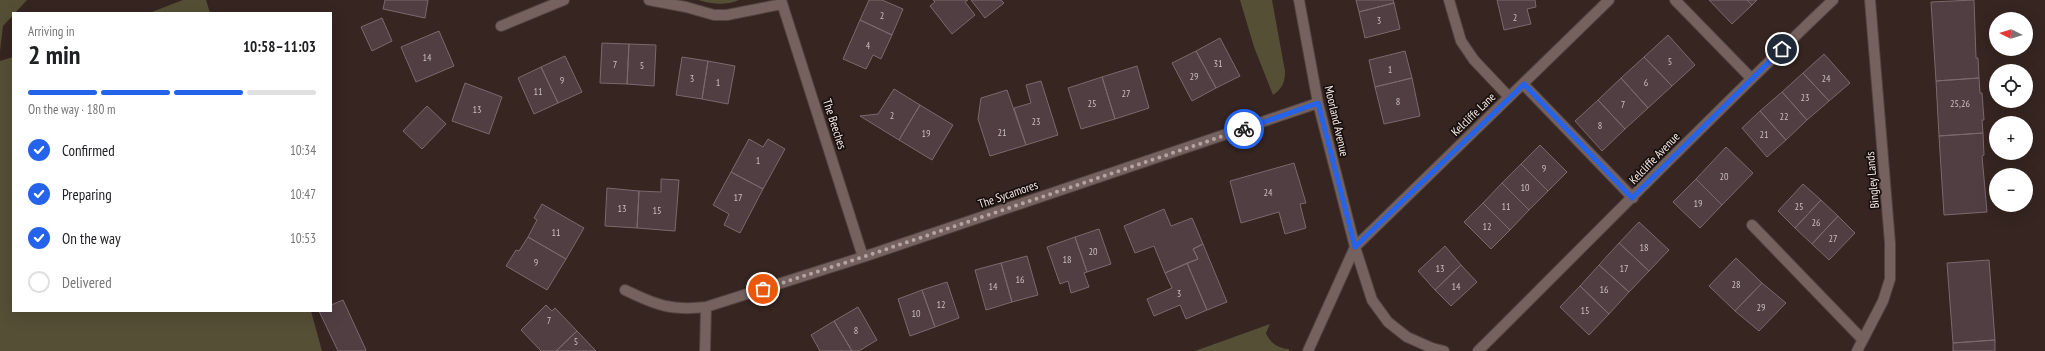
<!DOCTYPE html>
<meta charset="utf-8">
<style>
body{margin:0;font-family:"PT Sans Narrow",sans-serif;background:#f6f6f6;color:#202124;height:100vh;display:flex;flex-direction:column;font-size:15px;white-space:nowrap}
*{box-sizing:border-box;margin:0}
p{font-size:13px;color:#757577}
.icon{flex:none;width:22px;height:22px;fill:none;stroke:currentColor;stroke-width:2;stroke-linecap:round;stroke-linejoin:round}
.map{position:relative;flex:1;overflow:hidden}
.details{position:absolute;left:12px;top:12px;width:320px;height:300px;display:flex;flex-direction:column;background:#fff;border-radius:0px;box-shadow:0 4px 16px #0002}
.details>*{flex:none}
.needle{width:26px;rotate:275deg}
.controls{position:absolute;left:1989px;top:12px;display:grid;gap:8px}
.controls a{display:grid;place-items:center;width:44px;height:44px;border-radius:50%;background:#fff;box-shadow:0 4px 16px #0002;font-size:20px}
.pin{position:absolute;display:grid;place-items:center;width:34px;height:34px;color:#fff;margin:-17px;border:2px solid #fff;border-radius:50%;box-shadow:0 1px 4px #0007}
.courier{position:absolute;display:grid;place-items:center;width:40px;height:40px;margin:-20px;border:3px solid #2563eb;border-radius:50%;background:#fff;color:#222;box-shadow:0 1px 5px #0007}
.overview em{font-style:normal;font-weight:700}
.overview div{display:flex;flex-direction:column-reverse}
.overview{display:flex;align-items:center;justify-content:space-between;height:68px;padding:0 16px}
h1{font-size:26px;font-weight:700;line-height:30px}
.bar{display:grid;grid-template-columns:repeat(4,1fr);gap:6px 4px;align-content:center;height:48px;padding:0 16px}
.bar i{height:5px;border-radius:3px;background:#e0e0e0}
.bar .active{background:#2563eb}
.bar p{grid-column:span 4}
ol{padding:0 16px;list-style:none}
li{display:flex;align-items:center;gap:12px;height:44px}
li p{margin-inline-start:auto}
li .icon{padding:4px;border-radius:50%;background:#2563eb;color:#fff;stroke-width:4}
li:last-child{color:#757577}
li i{width:22px;height:22px;border:2px solid #e0e0e0;border-radius:50%}
.map>svg:first-child{display:block}
</style>
<div class="map">
<svg width="2045" height="351" viewBox="0 0 2045 351">
<rect width="100%" height="100%" fill="#362521"/>
<path fill="#554f36" d="M0,0H27L3,26L0,51Z
M183,0H206L210,13H149Z
M698,0H739C725,6 712,4 698,0Z
M1240,0H1272L1285,71C1285,82 1283,88 1273,95L1254,47Z
M13,57V311H311L322,351H0V61Z
M1270,324L1266,333C1269,342 1279,349 1289,349V351H1195Z"/>
<path fill="#503e43" stroke="#7c686d" d="M385,0H428L425,18L383,9Z
M869,0H882L903,9L892,35L860,20Z
M933,0H968L965,2L975,15L952,34L930,6L935,2Z
M971,0H1001L1004,3L985,18Z
M1356,0H1393L1394,3L1359,12Z
M1497,0H1535L1536,7L1527,9L1531,24L1504,30Z
M1709,0H1747L1752,5L1732,24Z
M1747,0H1757L1752,5Z
M1974,0L1976,58H1978L1979,78L1936,81L1931,2Z
M1394,3L1400,29L1365,38L1359,12Z
M382,18L392,41L372,51L361,27Z
M860,20L892,35L881,59L873,55L866,69L843,59Z
M439,31L454,66L416,82L401,47Z
M1668,35L1695,65L1672,86L1644,57Z
M1220,38L1240,76L1216,88L1196,51Z
M602,43L629,44L627,84L600,83Z
M629,44L656,45L654,86L627,84Z
M1196,51L1216,88L1192,101L1172,63Z
M1405,51L1412,78L1375,87L1369,60Z
M1824,54L1850,83L1829,101L1803,73Z
M565,56L582,92L558,103L541,67Z
M682,57L708,61L702,99L676,95Z
M1644,57L1672,86L1648,108L1621,78Z
M708,61L735,66L728,104L702,99Z
M1137,66L1149,108L1115,119L1102,77Z
M541,67L558,103L534,114L518,78Z
M1803,73L1829,101L1807,120L1782,92Z
M1102,77L1115,119L1081,129L1068,88Z
M1412,78L1420,116L1384,124L1375,87Z
M1621,78L1648,108L1625,129L1598,100Z
M1979,78L1980,93H1982L1984,120H1982L1983,133L1939,136L1936,81Z
M1041,81L1058,135L1026,145L1014,108L1031,103L1026,85Z
M465,83L502,97L489,134L452,121Z
M894,89L920,105L899,140L860,116L878,114Z
M1007,90L1026,145L990,156L978,119L981,98Z
M1782,92L1807,120L1786,140L1760,111Z
M1598,100L1625,129L1602,151L1575,121Z
M920,105L953,125L932,160L899,140Z
M427,106L446,124L422,149L403,131Z
M1760,111L1786,140L1767,157L1742,128Z
M1983,133L1984,155L1982,156L1987,212L1944,215L1939,136Z
M749,139L763,147L768,139L785,149L763,189L731,172Z
M1540,145L1567,172L1548,191L1521,164Z
M1726,147L1753,173L1722,205L1696,179Z
M1294,163L1306,203L1300,204L1306,228L1285,234L1279,212L1241,223L1230,181Z
M1521,164L1548,191L1529,210L1502,183Z
M731,172L763,189L740,233L724,225L729,214L713,205Z
M661,179L679,180L675,231L637,228L639,191L661,192Z
M1696,179L1722,205L1700,228L1673,202Z
M1502,183L1529,210L1510,230L1483,203Z
M1803,184L1821,200L1795,228L1778,211Z
M607,188L639,191L637,228L605,226Z
M1821,200L1838,216L1812,244L1795,228Z
M1483,203L1510,230L1491,249L1464,222Z
M542,204L584,228L566,259L528,237L537,220L534,218Z
M1164,209L1171,226L1192,218L1203,244L1193,249L1198,259L1165,273L1154,246L1135,253L1124,226Z
M1838,216L1855,233L1829,260L1812,244Z
M1639,222L1669,250L1649,271L1619,243Z
M1099,229L1111,264L1087,272L1075,237Z
M528,237L566,259L547,290L506,266L516,250L519,251Z
M1075,237L1087,272L1084,273L1089,287L1071,293L1068,281L1060,284L1047,247Z
M1619,243L1649,271L1629,292L1599,265Z
M1203,244L1227,302L1207,310L1187,263L1198,259L1193,249Z
M1445,246L1461,265L1435,290L1418,271Z
M1027,256L1038,295L1012,302L1001,263Z
M1736,258L1762,283L1735,311L1709,286Z
M1989,260L1995,340L1953,343L1947,263Z
M1001,263L1012,302L986,310L975,270Z
M1187,263L1207,310L1186,319L1180,305L1154,316L1147,299L1172,288L1165,273Z
M1461,265L1477,282L1451,306L1435,290Z
M1599,265L1629,292L1609,314L1580,286Z
M947,282L959,318L935,327L922,290Z
M1762,283L1786,303L1759,331L1735,311Z
M1580,286L1609,314L1589,335L1560,307Z
M922,290L935,327L910,336L898,299Z
M343,300L366,350L365,351H338L319,311H331V305Z
M546,305L552,311L555,308L577,331L556,351H541L521,330Z
M858,307L877,340L859,351H852L834,321Z
M834,321L852,351H820L811,335Z
M577,331L596,351H556Z
M1995,340V351H1953V343Z"/>
<g fill="none" stroke-linecap="round" stroke-linejoin="round">
<defs>
<path id="minor" d="M649,0L686,7L714,15H727L782,4
M781,0L863,257
M1299,0L1318,103L1355,247L1372,300L1388,322L1407,337L1432,348L1444,351
M1449,0L1461,41L1474,60L1509,97
M1675,0L1751,78
M501,26L564,0
M1523,84L1633,198
M1752,225L1863,340
M625,290C656,305 671,311 706,307L863,257L1318,103
M705,351L706,307
M1308,351L1355,247L1609,0
M1478,351C1596,234 1712,115 1833,0
M1857,351L1883,301L1890,279V243L1870,0"/>
</defs>
<use href="#minor" stroke="#514340" stroke-width="12"/>
<use href="#minor" stroke="#75615d" stroke-width="10"/>
</g>
<g fill="none" stroke-linecap="round" stroke-linejoin="round">
<path stroke="#b2a4a2" stroke-width="4" stroke-dasharray="0 7.2" d="M763,289L863,257L1244,129"/>
<path stroke="#2563eb" stroke-width="5" d="M1244,129L1318,103L1355,247L1524,84L1632,198L1782,49"/>
</g>
<g text-anchor="middle" dominant-baseline="central" stroke-width="3.5" stroke-linejoin="round" paint-order="stroke">
<g font-size="10" fill="#ccbebe">
<text x="882" y="15">2</text>
<text x="1515" y="17">2</text>
<text x="1379" y="20">3</text>
<text x="868" y="45">4</text>
<text x="427" y="57">14</text>
<text x="1670" y="61">5</text>
<text x="1218" y="63">31</text>
<text x="615" y="64">7</text>
<text x="642" y="65">5</text>
<text x="1390" y="69">1</text>
<text x="1194" y="76">29</text>
<text x="692" y="78">3</text>
<text x="1826" y="78">24</text>
<text x="562" y="80">9</text>
<text x="718" y="82">1</text>
<text x="1646" y="82">6</text>
<text x="538" y="91">11</text>
<text x="1126" y="93">27</text>
<text x="1805" y="97">23</text>
<text x="1398" y="101">8</text>
<text x="1092" y="103">25</text>
<text x="1960" y="103">25,26</text>
<text x="1623" y="104">7</text>
<text x="477" y="109">13</text>
<text x="892" y="115">2</text>
<text x="1784" y="116">22</text>
<text x="1036" y="121">23</text>
<text x="1600" y="125">8</text>
<text x="1002" y="132">21</text>
<text x="926" y="133">19</text>
<text x="1764" y="134">21</text>
<text x="758" y="160">1</text>
<text x="1544" y="168">9</text>
<text x="1724" y="176">20</text>
<text x="1525" y="187">10</text>
<text x="1268" y="192">24</text>
<text x="738" y="197">17</text>
<text x="1698" y="203">19</text>
<text x="1506" y="206">11</text>
<text x="1799" y="206">25</text>
<text x="622" y="208">13</text>
<text x="657" y="210">15</text>
<text x="1816" y="222">26</text>
<text x="1487" y="226">12</text>
<text x="556" y="232">11</text>
<text x="1833" y="238">27</text>
<text x="1644" y="247">18</text>
<text x="1093" y="251">20</text>
<text x="1067" y="259">18</text>
<text x="536" y="262">9</text>
<text x="1440" y="268">13</text>
<text x="1624" y="268">17</text>
<text x="1020" y="279">16</text>
<text x="1736" y="284">28</text>
<text x="993" y="286">14</text>
<text x="1456" y="286">14</text>
<text x="1604" y="289">16</text>
<text x="1179" y="293">3</text>
<text x="941" y="304">12</text>
<text x="1761" y="307">29</text>
<text x="1585" y="310">15</text>
<text x="916" y="313">10</text>
<text x="549" y="320">7</text>
<text x="856" y="330">8</text>
<text x="576" y="341">5</text>
</g>
<g font-size="12" fill="#f5e9e7" stroke="#18100e">
<text transform="translate(1473 114) rotate(-44)">Kelcliffe Lane</text>
<text transform="translate(1337 121) rotate(77)">Moorland Avenue</text>
<text transform="translate(835 124) rotate(72)">The Beeches</text>
<text transform="translate(1654 158) rotate(-46)">Kelcliffe Avenue</text>
<text transform="translate(1872 180) rotate(-95)">Bingley Lands</text>
<text transform="translate(1008 194) rotate(-19)">The Sycamores</text>
</g>
</g>
</svg>
<div class="controls">
<a><svg class="needle" viewBox="-14 -14 28 28"><path d="M0-13l5 13h-10z" fill="#e53935"/><path d="M0 13l5-13h-10z" fill="#757577"/></svg></a>
<a><svg class="icon" aria-label="locate" viewBox="0 0 24 24"><circle cx="12" cy="12" r="6"/><path d="M12 2v4M12 18v4M2 12h4M18 12h4"/></svg></a>
<a>+</a>
<a>−</a>
</div>
<div class="pin" style="left:763px;top:289px;background:#ea580c"><svg class="icon" aria-label="bag" viewBox="0 0 24 24"><path d="M5 8h14l-1 12H6zM9 8a3 3 0 0 1 6 0"/></svg></div>
<div class="pin" style="left:1782px;top:49px;background:#1f2937"><svg class="icon" aria-label="home" viewBox="0 0 24 24"><path d="M3 11l9-7 9 7M6 9v11h12V9"/></svg></div>
<div class="courier" style="left:1244px;top:129px"><svg class="icon" aria-label="bike" viewBox="0 0 24 24"><circle cx="6" cy="16" r="4"/><circle cx="18" cy="16" r="4"/><path d="M6 16l4-8h5l3 8M10 8l3 8H6M13 5h3"/></svg></div>
<section class="details">
<div class="overview"><div><h1>2 min</h1><p>Arriving in</p></div><em>10:58–11:03</em></div>
<div class="bar"><i class="active"></i><i class="active"></i><i class="active"></i><i></i><p>On the way · 180 m</p></div>
<ol>
<li><svg class="icon" aria-label="check" viewBox="0 0 24 24"><path d="M5 12l5 5 9-10"/></svg>Confirmed<p>10:34</p></li>
<li><svg class="icon" aria-label="check" viewBox="0 0 24 24"><path d="M5 12l5 5 9-10"/></svg>Preparing<p>10:47</p></li>
<li><svg class="icon" aria-label="check" viewBox="0 0 24 24"><path d="M5 12l5 5 9-10"/></svg>On the way<p>10:53</p></li>
<li><i></i>Delivered</li>
</ol>
</section>
</div>
